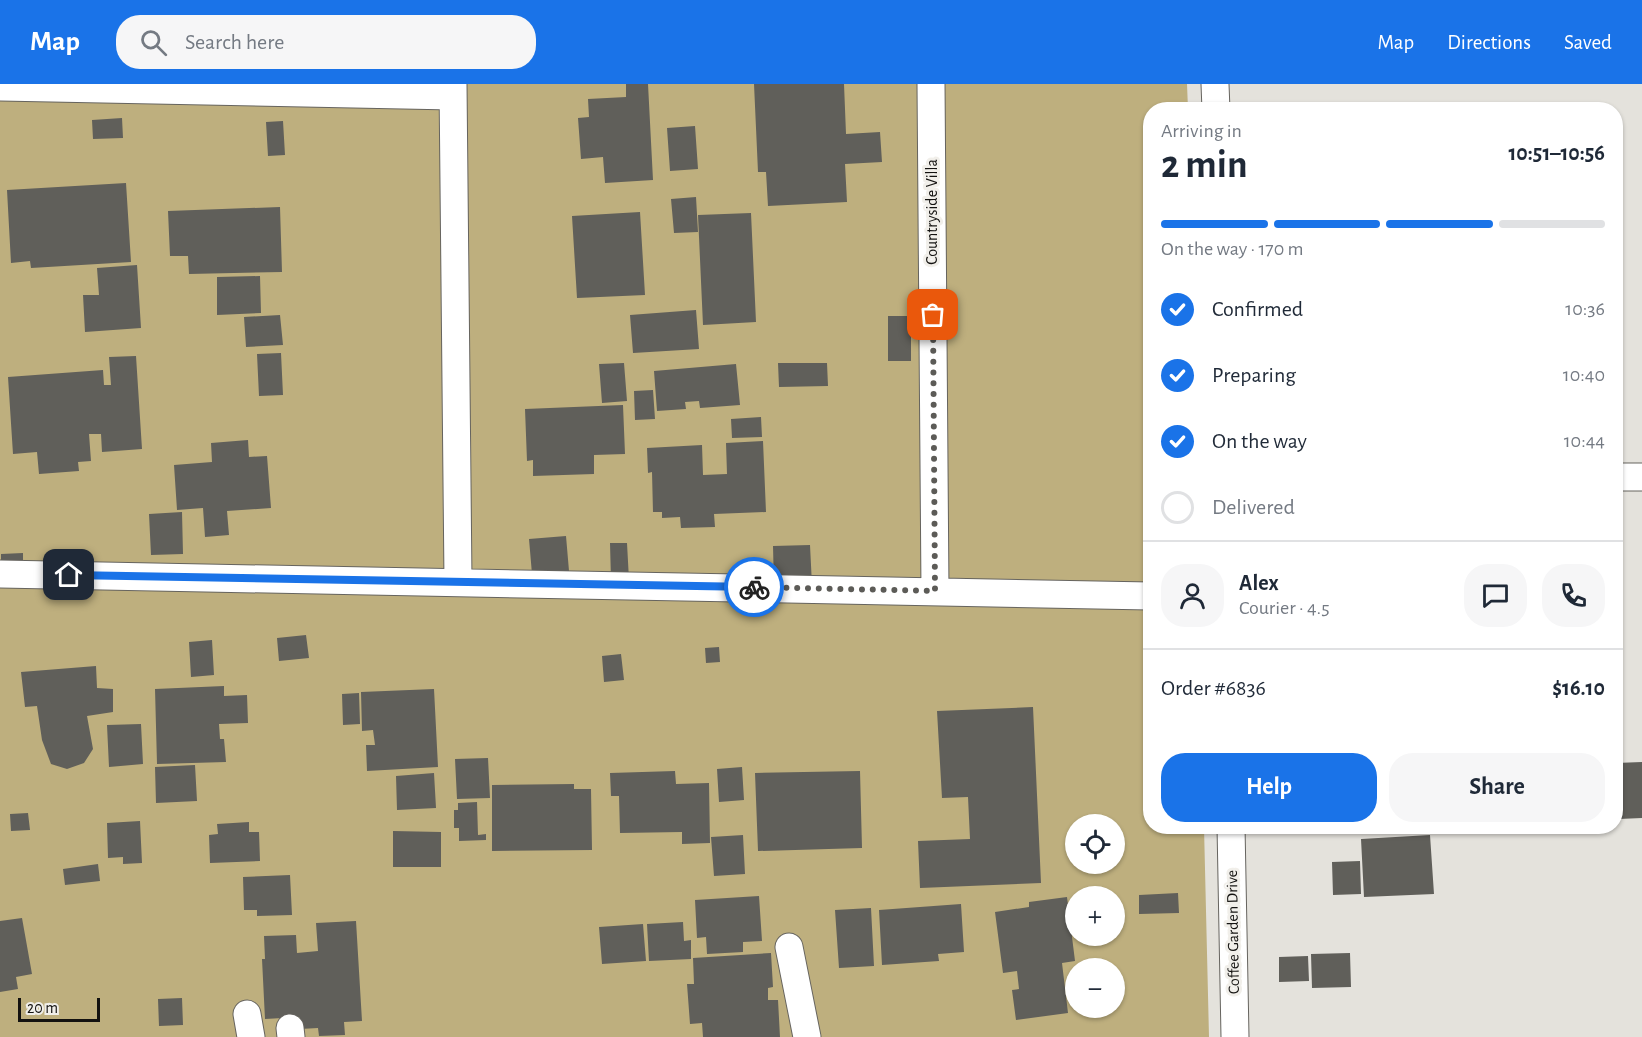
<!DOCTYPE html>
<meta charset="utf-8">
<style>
body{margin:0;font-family:"Alegreya Sans",sans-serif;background:#f6f6f7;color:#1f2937;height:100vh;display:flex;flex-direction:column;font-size:22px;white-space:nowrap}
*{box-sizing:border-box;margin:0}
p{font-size:20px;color:#747a83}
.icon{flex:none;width:33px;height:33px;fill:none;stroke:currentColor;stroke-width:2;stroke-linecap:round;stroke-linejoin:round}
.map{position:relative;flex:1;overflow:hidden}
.side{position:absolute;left:1143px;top:18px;width:480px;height:732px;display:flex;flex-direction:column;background:#fff;border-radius:24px;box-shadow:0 2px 4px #0004}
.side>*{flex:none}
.controls{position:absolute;left:1065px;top:730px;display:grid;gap:12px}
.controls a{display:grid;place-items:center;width:60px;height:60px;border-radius:50%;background:#fff;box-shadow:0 2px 4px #0004;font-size:30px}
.scale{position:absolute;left:18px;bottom:15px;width:82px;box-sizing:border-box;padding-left:6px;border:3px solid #131210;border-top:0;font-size:16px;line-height:21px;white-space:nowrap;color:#131210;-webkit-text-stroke:4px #f1efea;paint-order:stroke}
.pin{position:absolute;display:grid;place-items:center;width:51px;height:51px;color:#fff;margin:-26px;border-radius:12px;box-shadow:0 3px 9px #0006}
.courier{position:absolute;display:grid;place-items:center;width:60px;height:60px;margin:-30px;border:4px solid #1a73e8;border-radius:50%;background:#fff;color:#222;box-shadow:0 2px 8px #0007}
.head em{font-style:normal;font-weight:700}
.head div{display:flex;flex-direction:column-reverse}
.head{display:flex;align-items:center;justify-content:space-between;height:102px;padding:0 18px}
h1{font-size:39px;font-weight:700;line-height:45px}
.bar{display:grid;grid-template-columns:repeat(4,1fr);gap:9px 6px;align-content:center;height:72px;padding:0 18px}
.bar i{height:8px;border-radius:4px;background:#e0e1e3}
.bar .selected{background:#1a73e8}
.bar p{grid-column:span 4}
.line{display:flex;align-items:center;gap:15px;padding:0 18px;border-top:2px solid #e0e1e3}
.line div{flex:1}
.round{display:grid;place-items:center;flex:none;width:63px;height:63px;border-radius:24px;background:#f6f6f7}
ol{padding:0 18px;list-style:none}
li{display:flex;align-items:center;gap:18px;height:66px}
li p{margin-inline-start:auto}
li .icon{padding:6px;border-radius:50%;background:#1a73e8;color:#fff;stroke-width:4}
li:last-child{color:#747a83}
li i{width:33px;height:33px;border:3px solid #e0e1e3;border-radius:50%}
.action{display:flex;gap:12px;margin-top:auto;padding:12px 18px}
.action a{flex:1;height:69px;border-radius:24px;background:#1a73e8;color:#fff;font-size:24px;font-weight:700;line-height:69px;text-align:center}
.action a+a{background:#f6f6f7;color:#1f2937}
header{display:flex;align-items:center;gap:36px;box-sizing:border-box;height:84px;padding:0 30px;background:#1a73e8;color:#fff}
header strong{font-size:28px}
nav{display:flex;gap:33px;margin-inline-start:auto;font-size:21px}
.search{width:420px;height:54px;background:#f6f6f7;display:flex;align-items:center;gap:15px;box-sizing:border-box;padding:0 21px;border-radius:24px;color:#747a83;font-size:22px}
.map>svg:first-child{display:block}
</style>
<header>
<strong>Map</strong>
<div class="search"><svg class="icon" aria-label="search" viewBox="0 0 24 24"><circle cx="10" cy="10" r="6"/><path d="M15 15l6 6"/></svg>Search here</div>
<nav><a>Map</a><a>Directions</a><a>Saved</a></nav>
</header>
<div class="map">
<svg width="1642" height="953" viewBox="0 0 1642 953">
<rect width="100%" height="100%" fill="#e4e2dc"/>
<path fill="#beaf7e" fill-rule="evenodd" d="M0,0H1187L1188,25L1150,26V742L1204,743L1209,953H0ZM1076,741H1114V780H1076ZM1076,813H1114V852H1076ZM1076,885H1114V924H1076Z"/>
<path fill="#605f5a" d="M626,0H648L653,96L605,99L603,73L581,75L578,34L589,33L588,15L626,13Z
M754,0H844L846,50L880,48L882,78L845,80L847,118L768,122L766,88H758Z
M122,34L123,54L93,55L92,36Z
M283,37L285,71L268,72L266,38Z
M695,42L698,85L670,87L667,44Z
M126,99L131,178L31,184L30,177L11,179L7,106Z
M696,113L698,148L674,149L671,115Z
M280,123L282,188L189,190L188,172H170L168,127Z
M640,128L645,211L577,214L572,132Z
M751,129L756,238L703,241L698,131Z
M137,181L141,244L85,248L83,211H99L97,184Z
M260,192L261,229L217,231V193Z
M696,226L699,265L633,269L630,231Z
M280,231L283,261L246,263L244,233Z
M888,232H911V277H888Z
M281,269L283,311L259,312L257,270Z
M136,272L142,365L102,368L101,350H89L91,377L78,378L79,387L39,390L37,368L13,370L8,293L103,286L104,301H111L109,273Z
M624,279L627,317L602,319L599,280Z
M778,279H827L828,302L779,303Z
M736,280L740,321L700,324L699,317L685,318L686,325L657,327L654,287Z
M653,306L655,335L635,336L634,307Z
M623,321L625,370L594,371V390L533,392V376L527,377L525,325Z
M761,333L762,353L732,354L731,335Z
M248,356L249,373L267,372L271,424L227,427L229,451L205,453L203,424L177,426L174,381L212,378L211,359Z
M763,357L766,428L714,430L715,443L681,444L680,433L662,434V428H653L652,388L648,389L647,364L702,361L703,391L727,390L726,359Z
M182,428L183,470L151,471L149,430Z
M566,452L569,487L532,490L529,455Z
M610,459H627L629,496H611Z
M810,461L812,501L774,502L773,462Z
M23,469V485H1V470Z
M306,551L309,574L279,577L277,554Z
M212,556L214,591L191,593L189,558Z
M719,563L720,578L706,579L705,564Z
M621,570L624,596L604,598L602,572Z
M96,582L97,604L113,605V628L87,632L93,665L84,679L67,685L51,680L42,656L37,622L25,623L21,588Z
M224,602V612L247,611L248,639L219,640L220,655H224L226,678L157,680L155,605Z
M434,605L438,683L367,687L366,661H375L373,646L362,647L361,608Z
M359,609L360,640L343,641L342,610Z
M1033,623L1041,799L920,804L918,757L970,755L968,713L942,714L937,627Z
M141,640L143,680L109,683L107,641Z
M488,674L490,714L457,715L455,675Z
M1642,678V734L1619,735L1616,679Z
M195,681L197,717L156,719L155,683Z
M742,683L744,716L719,718L717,685Z
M675,687L676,700L709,699L710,759L682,760V748L620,749L619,712H611L610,689Z
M860,687L862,764L758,767L755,689Z
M434,689L436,724L397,726L396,692Z
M574,700V705H591L592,766L492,767V701Z
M477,718L478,751L486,750V756L459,757V744H454V726H458V719Z
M28,729L30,746L11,747L10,730Z
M140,737L142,779L123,780V773L108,774L107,739Z
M249,738V748H259L260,777L210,779L209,751L218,750L217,740Z
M393,747L441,748V783H393Z
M743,751L745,790L714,792L711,753Z
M1430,751L1434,810L1364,813L1361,755Z
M1360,777L1361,810L1333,811L1332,778Z
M98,780L100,797L65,801L63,785Z
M290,791L292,831L257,832V826H244L243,793Z
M1178,809L1179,829L1139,830V811Z
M759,812L762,857L743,858V868L707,870L706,853L697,854L695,816Z
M1067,813L1075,877L1062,879L1068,929L1016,936L1012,906L1019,905L1017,887L1003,889L995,828L1029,823V818Z
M961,820L964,868L938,870L939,877L882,881L879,826Z
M871,824L874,882L839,884L835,826Z
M22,834L32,890L16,893L18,905L0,908V837Z
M356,837L362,937L344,938L345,951L319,952L318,944L300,945V933L265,935L262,875H265L264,852L296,851L297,869L318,867L316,839Z
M683,838L684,857L691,856V875L649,877L647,840Z
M643,840L646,877L602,880L599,843Z
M771,869L773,903L768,904V916H778L780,953H703L702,939L690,940L687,900H694L693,874Z
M1350,869L1351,903L1312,904L1311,870Z
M1308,872L1309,897L1279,898V873Z
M182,914L183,941L159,942L158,915Z"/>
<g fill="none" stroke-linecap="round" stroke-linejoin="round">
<defs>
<path id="minor" d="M453,0L458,497
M931,0L935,507
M1215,0L1216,26
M0,3L453,12
M1616,393H1642
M0,490L1150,512
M1231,742L1235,953
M789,863L807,953
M247,930L251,953
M290,944L291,953"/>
</defs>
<use href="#minor" stroke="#66645f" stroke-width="29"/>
<use href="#minor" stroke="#fff" stroke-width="27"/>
</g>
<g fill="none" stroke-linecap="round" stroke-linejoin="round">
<path stroke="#5c5b57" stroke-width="6" stroke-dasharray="0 10.8" d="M754,503L935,507L933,231"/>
<path stroke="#1a73e8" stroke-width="8" d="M69,491L754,503"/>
</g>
<g text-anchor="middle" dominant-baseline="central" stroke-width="6" stroke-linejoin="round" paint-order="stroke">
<g font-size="16" fill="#131210" stroke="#f1efea">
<text transform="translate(932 128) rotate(-90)">Countryside Villa</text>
<text transform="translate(1233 848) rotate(-91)">Coffee Garden Drive</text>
</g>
</g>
</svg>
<div class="controls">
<a><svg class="icon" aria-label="locate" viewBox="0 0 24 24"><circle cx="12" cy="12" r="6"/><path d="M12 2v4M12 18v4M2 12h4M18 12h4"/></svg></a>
<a>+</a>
<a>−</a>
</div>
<div class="scale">20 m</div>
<div class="pin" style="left:933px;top:231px;background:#ea580c"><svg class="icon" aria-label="bag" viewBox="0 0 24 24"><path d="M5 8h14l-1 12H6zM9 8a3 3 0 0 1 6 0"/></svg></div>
<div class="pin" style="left:69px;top:491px;background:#1f2937"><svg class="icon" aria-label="home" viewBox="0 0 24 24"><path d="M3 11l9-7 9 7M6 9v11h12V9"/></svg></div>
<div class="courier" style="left:754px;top:503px"><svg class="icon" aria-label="bike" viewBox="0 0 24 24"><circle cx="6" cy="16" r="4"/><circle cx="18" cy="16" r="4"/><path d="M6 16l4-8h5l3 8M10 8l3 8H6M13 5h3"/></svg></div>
<section class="side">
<div class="head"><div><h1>2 min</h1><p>Arriving in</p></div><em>10:51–10:56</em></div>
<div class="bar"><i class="selected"></i><i class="selected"></i><i class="selected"></i><i></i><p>On the way · 170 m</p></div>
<ol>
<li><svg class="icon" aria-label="check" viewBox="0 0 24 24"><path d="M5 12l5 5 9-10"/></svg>Confirmed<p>10:36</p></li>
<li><svg class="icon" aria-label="check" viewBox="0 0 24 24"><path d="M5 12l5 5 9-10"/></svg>Preparing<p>10:40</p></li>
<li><svg class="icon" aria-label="check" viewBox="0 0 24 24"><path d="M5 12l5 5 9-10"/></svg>On the way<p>10:44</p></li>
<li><i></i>Delivered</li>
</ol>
<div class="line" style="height:108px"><a class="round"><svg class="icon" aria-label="person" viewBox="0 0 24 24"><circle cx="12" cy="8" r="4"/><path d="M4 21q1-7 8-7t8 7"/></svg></a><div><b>Alex</b><p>Courier · 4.5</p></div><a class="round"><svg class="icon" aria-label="chat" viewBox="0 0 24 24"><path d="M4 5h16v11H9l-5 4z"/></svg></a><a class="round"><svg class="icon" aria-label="phone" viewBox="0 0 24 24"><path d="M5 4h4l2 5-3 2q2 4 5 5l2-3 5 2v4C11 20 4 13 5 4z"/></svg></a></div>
<div class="line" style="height:78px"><div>Order #6836</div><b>$16.10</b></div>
<div class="action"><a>Help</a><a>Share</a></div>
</section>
</div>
